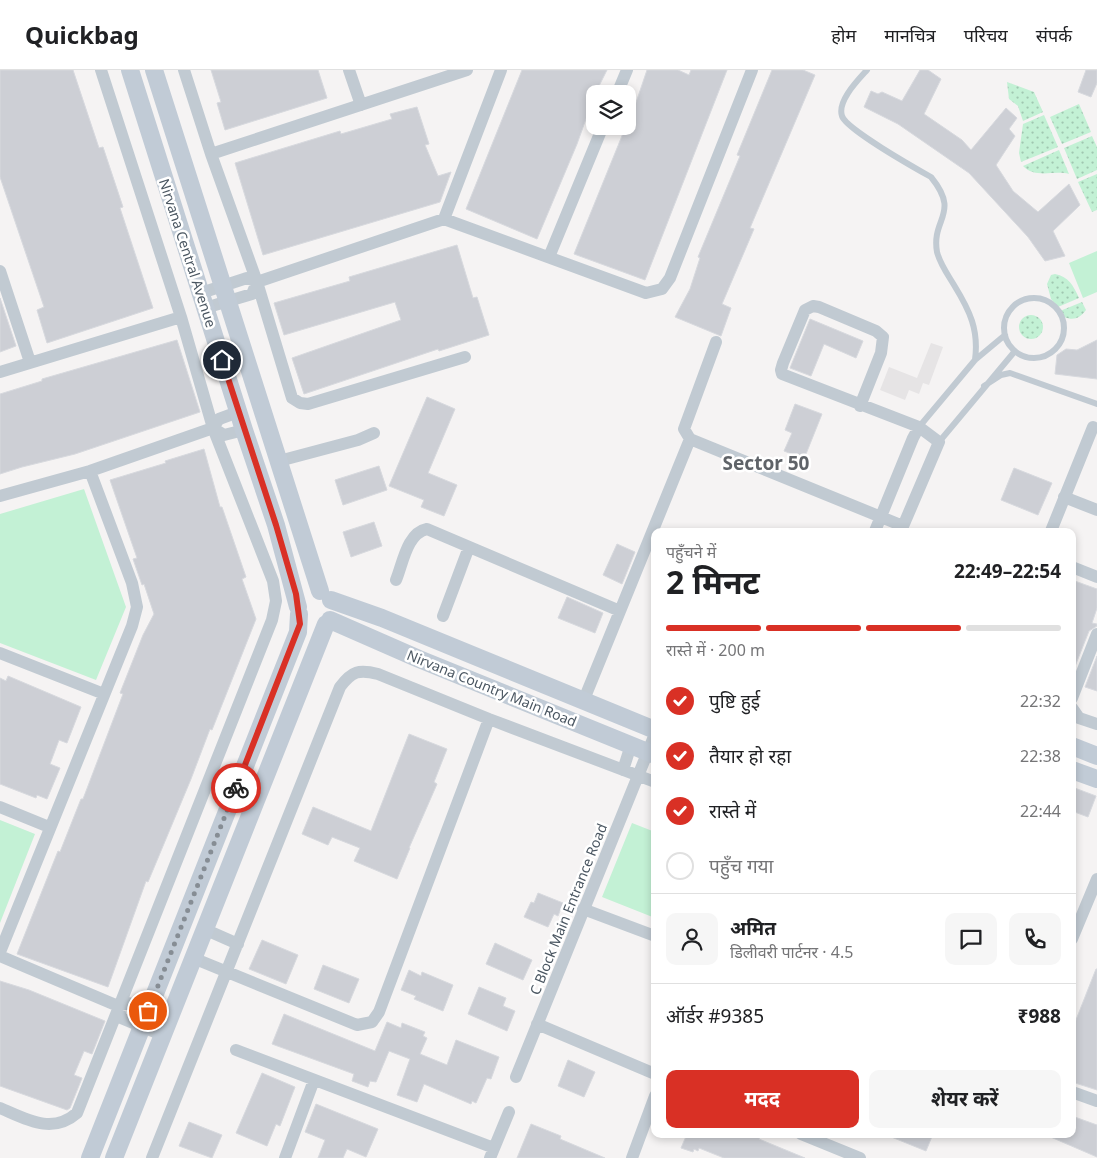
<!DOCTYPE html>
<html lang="hi">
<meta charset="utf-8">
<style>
body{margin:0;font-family:"Noto Sans","Noto Sans Devanagari",sans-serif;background:#f6f6f6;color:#202124;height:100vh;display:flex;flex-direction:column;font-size:19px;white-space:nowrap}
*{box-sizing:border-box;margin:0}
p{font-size:16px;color:#757577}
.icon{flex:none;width:28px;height:28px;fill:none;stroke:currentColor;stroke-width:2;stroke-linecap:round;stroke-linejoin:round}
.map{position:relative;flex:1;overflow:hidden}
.sheet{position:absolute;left:651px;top:458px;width:425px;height:610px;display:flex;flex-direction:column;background:#fff;border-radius:10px;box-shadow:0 2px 8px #0003}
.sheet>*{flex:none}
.tools{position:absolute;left:586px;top:15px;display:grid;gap:10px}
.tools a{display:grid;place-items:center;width:50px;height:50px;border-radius:10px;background:#fff;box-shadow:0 2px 8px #0003;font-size:25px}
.pin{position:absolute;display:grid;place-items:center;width:42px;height:42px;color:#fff;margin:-21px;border:2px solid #fff;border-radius:50%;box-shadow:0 1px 5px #0007}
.courier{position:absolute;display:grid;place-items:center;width:50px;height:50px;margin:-25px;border:4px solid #d93025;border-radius:50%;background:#fff;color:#222;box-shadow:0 1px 6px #0007}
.headline em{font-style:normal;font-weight:700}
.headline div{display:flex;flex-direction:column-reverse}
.headline{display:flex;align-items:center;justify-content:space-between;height:85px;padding:0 15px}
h1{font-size:32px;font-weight:700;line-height:38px}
.bar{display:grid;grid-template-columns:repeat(4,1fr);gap:8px 5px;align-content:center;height:60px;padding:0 15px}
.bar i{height:6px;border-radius:4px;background:#e0e0e0}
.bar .on{background:#d93025}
.bar p{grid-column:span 4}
.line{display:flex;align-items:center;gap:12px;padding:0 15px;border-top:1px solid #e0e0e0}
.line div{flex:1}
.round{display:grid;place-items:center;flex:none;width:52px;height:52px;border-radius:10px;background:#f6f6f6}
ol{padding:0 15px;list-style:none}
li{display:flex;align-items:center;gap:15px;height:55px}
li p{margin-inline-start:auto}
li .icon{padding:5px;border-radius:50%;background:#d93025;color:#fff;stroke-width:4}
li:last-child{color:#757577}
li i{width:28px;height:28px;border:2px solid #e0e0e0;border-radius:50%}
.cta{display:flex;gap:10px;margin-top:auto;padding:10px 15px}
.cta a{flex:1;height:58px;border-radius:10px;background:#d93025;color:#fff;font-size:20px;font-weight:700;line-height:58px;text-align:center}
.cta a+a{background:#f6f6f6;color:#202124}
header{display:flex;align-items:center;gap:30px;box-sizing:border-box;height:70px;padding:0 25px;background:#fff;border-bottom:1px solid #e0e0e0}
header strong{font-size:24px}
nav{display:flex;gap:28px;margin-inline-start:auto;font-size:18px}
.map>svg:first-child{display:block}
</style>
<header>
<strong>Quickbag</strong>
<nav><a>होम</a><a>मानचित्र</a><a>परिचय</a><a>संपर्क</a></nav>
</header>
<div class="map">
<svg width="1097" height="1088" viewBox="0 0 1097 1088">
<defs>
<pattern id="grass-dots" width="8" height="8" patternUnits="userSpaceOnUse" patternTransform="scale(1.25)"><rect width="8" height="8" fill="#c3f1d5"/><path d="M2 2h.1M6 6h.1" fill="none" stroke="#a0c6b0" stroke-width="1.8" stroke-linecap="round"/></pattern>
</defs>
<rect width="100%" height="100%" fill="#f5f3f3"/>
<path fill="#e6e4e5" d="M931,273L943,277L929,315L923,313L919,324L909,320L905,330L880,320L889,297L917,308Z"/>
<path fill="url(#grass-dots)" d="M1007,12L1034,22L1043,42L1023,51L1018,36L1009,29Z
M1079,34L1091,62L1062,74L1050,47Z
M1044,45L1058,77L1021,92L1019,83L1023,54Z
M1092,66L1097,77V100L1077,109L1064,78Z
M1059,80L1069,104C1054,100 1035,109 1023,96Z
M1097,104V140L1092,142L1078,112Z
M1055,204C1069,207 1073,215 1079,228L1058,237L1051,229L1047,214L1051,205Z
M1082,232L1086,240C1080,248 1074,251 1064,247L1060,241Z
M1019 257a12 12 0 1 1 24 0a12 12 0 1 1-24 0Z"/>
<path fill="#c3f1d5" d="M1097,181V222L1083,228L1069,193Z
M84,419L126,537L96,610L0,573V444Z
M0,750L35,764L0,853Z
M632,753L655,762V848L602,827Z"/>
<path fill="#cdcfd5" stroke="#d7d9de" d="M0,0H73L99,78L103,77L123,137L120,138L153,238L47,273L37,240L44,237L0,107Z
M211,0H318L327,28L225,60L217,33L221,32Z
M522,0H607L595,24L577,74L537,169L466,139Z
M647,0H678L689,5L691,0H727L645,210L574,184L626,56H628Z
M772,0H803L815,5L750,158L754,159L722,234L731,238L721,266L675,247L690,219L700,188L698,187L740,86L737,85Z
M920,0H928L941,9L924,44L962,70L971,80L1006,38L1017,48L1009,59L1015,66L996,95L1013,121L1038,142L1069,114L1080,135L1053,161L1065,186L1045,191L1028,167L969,103L898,54L864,37L871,21L878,24L882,22L902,31Z
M1086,0H1097V13L1091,27L1078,22Z
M417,37L429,74L425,75L438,106L451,102L440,132L263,185L235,93L340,61L341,64L392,49L390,44Z
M457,175L473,228L477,227L489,265L439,281L438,279L304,324L292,288L401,250L395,232L284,265L274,233L350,211L349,207Z
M0,228L16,276L0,282Z
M810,249L863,271L856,288L824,274L811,306L790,298Z
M177,270L200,342L75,384L22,397L0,404V324L42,311V309Z
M1097,270V309L1055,304L1057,285L1066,279L1077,280Z
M427,327L455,339L428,403L457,415L444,446L421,437L424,430L389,416Z
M795,334L822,344L804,389L784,381L792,363L785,360Z
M204,379L220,437H222L246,507L242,509L256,549L212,660L210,659L191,709L148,812L146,811L108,917L17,884L58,781L60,782L81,729H83L123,624L120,623L143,565L154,544L144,514L142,515L133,489L137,488L110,410L166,393L165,391Z
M379,396L387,420L343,435L335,410Z
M1014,398L1052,413L1038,445L1001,430Z
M374,452L382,476L351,487L343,462Z
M617,474L635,482L622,514L603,505Z
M1072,510L1097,519V538L1092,553L1097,554V556L1089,561L1072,604Z
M567,527L603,543L595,563L558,548Z
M1097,586V621L1085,617Z
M8,606L81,637L67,673L59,670L50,694L60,698L47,729L37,725L36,728L0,714V608L6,611Z
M409,664L447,679L434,712L437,714L409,778H410L397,809L354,791L360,778L332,767L328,775L302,764L313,737L371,761Z
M1072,717L1096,726L1088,747L1072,741Z
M538,823L563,833L558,846L554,844L548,857L524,847L531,832L534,833Z
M262,870L298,885L286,914L249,899Z
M495,873L532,890L523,910L486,894Z
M323,895L359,909L349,933L314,919Z
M1096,899H1097V1020L1072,1012V960Z
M409,900L421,906L422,902L453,915L443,941L414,929L416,926L401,920Z
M0,911L29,920L105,951L92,984L84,981L74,1005L82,1008L70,1038L67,1040L0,1016Z
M479,917L506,928L503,936L515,941L507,961L468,944Z
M284,944L375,981L387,952L401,958L402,953L425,962L423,966L427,968L420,984L447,995L456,970L499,987L491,1009L487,1008L476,1033L472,1031L471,1034L424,1014L417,1032L397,1025L410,989L389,981L376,1012L370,1011L368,1017L352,1011L354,1004L272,974Z
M568,990L595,1002L584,1027L558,1016Z
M262,1003L295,1017L280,1056L276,1054L267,1076L236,1063Z
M316,1034L378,1059L366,1087L347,1079L343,1088H318L325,1070L305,1062Z
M1072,1046L1097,1055V1087L1046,1065L1072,1064Z
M189,1052L222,1065L212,1088L179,1076Z
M531,1054L561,1066L560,1069L605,1088H517Z
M687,1064H753L760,1067L759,1069L805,1088H724L699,1078L698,1081L694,1079L693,1082L681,1078Z
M884,1064H933L926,1081Z"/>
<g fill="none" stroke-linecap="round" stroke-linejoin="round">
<path stroke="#c1cad2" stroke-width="6" d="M867,0C858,10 837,31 842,46C846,59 915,98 931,107C961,144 931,148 937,182C940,194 948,205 954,215C970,241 979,260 975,290
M1004 258a30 30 0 1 1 60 0a30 30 0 1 1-60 0Z
M984,316L1001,305L1010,303L1097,334
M919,357L975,290L1005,265
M939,372L1015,281"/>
<path stroke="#c1cad2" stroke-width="12" d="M184,0L211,84L257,212L292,328L300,333L308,334L465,287
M349,0L361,35
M617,24L627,0
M211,84L467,0
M444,149L501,0
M549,187L603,56
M0,201L30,292
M201,223L247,208L257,212L444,149L646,223L662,219L670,208L752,0
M205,238L252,224L257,212
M716,272L684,359L690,369L903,456
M0,302L181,247
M860,336L881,283L883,267L876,261L819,237L813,236L805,240L783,293L781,300L782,304L919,357L939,372L901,461
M213,358L224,365L244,360
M279,391L358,370L374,363
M0,426L90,401L213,358L219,349L238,342
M1064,427L1097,440
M875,461L913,368L919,357
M1051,461L1093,357
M1072,497L1097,507
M396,510C403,493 407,463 427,459L620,541
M443,546L469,477
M0,583L104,624
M1072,628L1097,564
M583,632L690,369
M1072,638L1079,648L1097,654
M623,700L631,675
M0,737L49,757
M583,839L655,866
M204,859L238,874
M1072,869L1097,809
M0,882L132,556L137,537L132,513L90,401
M0,886L118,936L128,933L169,948
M193,888L357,955L372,952L379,942L489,649
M118,936L121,948L162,965
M537,954L655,1004
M236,980L494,1078
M516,1007L655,664
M1072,1022L1097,1031
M0,1038C26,1049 52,1065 77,1043L272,550L276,531L273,511L213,358L181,247L101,0
M801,1064L860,1088
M152,1088L340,617C352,601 359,599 378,604L489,649L655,712
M285,1088L314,1010
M490,1088L509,1042
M632,1088L655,1026"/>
<path stroke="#c1cbd6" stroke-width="18" d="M130,0L244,360L276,455L298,537
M154,0L320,521
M331,530L382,548L655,660
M330,550L419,589L655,685
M1072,676L1097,686
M1072,700L1097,709
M90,1088L298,562L299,544
M114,1088L326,554"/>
</g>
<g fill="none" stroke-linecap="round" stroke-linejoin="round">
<path stroke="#868d94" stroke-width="5" stroke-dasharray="0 9" d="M148,941L236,718"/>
<path stroke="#d93025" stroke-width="6" d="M222,290L276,455L296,524L300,554L236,718"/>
</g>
<g text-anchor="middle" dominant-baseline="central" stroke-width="5" stroke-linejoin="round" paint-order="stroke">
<g font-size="14" fill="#4a5661" stroke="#fff">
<text transform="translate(188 183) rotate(72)">Nirvana Central Avenue</text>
<text transform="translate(492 618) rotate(22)">Nirvana Country Main Road</text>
<text transform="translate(568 839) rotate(-68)">C Block Main Entrance Road</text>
</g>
<g font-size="19" font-weight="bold" fill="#5f6368" stroke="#fff">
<text x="766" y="393">Sector 50</text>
</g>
</g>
</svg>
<div class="tools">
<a><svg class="icon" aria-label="layers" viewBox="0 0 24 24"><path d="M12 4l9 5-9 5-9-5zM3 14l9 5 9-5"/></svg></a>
</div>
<div class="pin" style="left:148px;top:941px;background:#ea580c"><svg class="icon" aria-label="bag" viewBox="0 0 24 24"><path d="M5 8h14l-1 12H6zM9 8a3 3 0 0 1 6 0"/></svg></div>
<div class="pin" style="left:222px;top:290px;background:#1f2937"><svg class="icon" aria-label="home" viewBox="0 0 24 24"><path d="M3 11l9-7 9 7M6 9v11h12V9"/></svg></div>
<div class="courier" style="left:236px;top:718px"><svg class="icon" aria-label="bike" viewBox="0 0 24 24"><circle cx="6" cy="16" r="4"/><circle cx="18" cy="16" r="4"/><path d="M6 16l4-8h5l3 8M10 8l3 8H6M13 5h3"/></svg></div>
<section class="sheet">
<div class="headline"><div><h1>2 मिनट</h1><p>पहुँचने में</p></div><em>22:49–22:54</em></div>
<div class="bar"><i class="on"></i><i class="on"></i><i class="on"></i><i></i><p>रास्ते में · 200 m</p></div>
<ol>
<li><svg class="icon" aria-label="check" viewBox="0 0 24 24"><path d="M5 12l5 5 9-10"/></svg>पुष्टि हुई<p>22:32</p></li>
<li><svg class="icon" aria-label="check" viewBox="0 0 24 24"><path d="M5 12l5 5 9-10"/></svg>तैयार हो रहा<p>22:38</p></li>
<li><svg class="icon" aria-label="check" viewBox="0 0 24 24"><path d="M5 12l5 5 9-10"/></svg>रास्ते में<p>22:44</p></li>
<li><i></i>पहुँच गया</li>
</ol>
<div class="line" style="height:90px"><a class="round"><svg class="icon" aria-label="person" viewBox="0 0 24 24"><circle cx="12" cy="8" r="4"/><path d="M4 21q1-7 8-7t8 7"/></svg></a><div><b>अमित</b><p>डिलीवरी पार्टनर · 4.5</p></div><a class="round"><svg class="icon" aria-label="chat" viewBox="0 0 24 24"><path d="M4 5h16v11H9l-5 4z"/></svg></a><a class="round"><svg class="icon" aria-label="phone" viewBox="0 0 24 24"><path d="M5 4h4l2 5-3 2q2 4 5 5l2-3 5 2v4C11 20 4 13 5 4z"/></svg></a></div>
<div class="line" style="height:65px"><div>ऑर्डर #9385</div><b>₹988</b></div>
<div class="cta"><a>मदद</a><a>शेयर करें</a></div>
</section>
</div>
